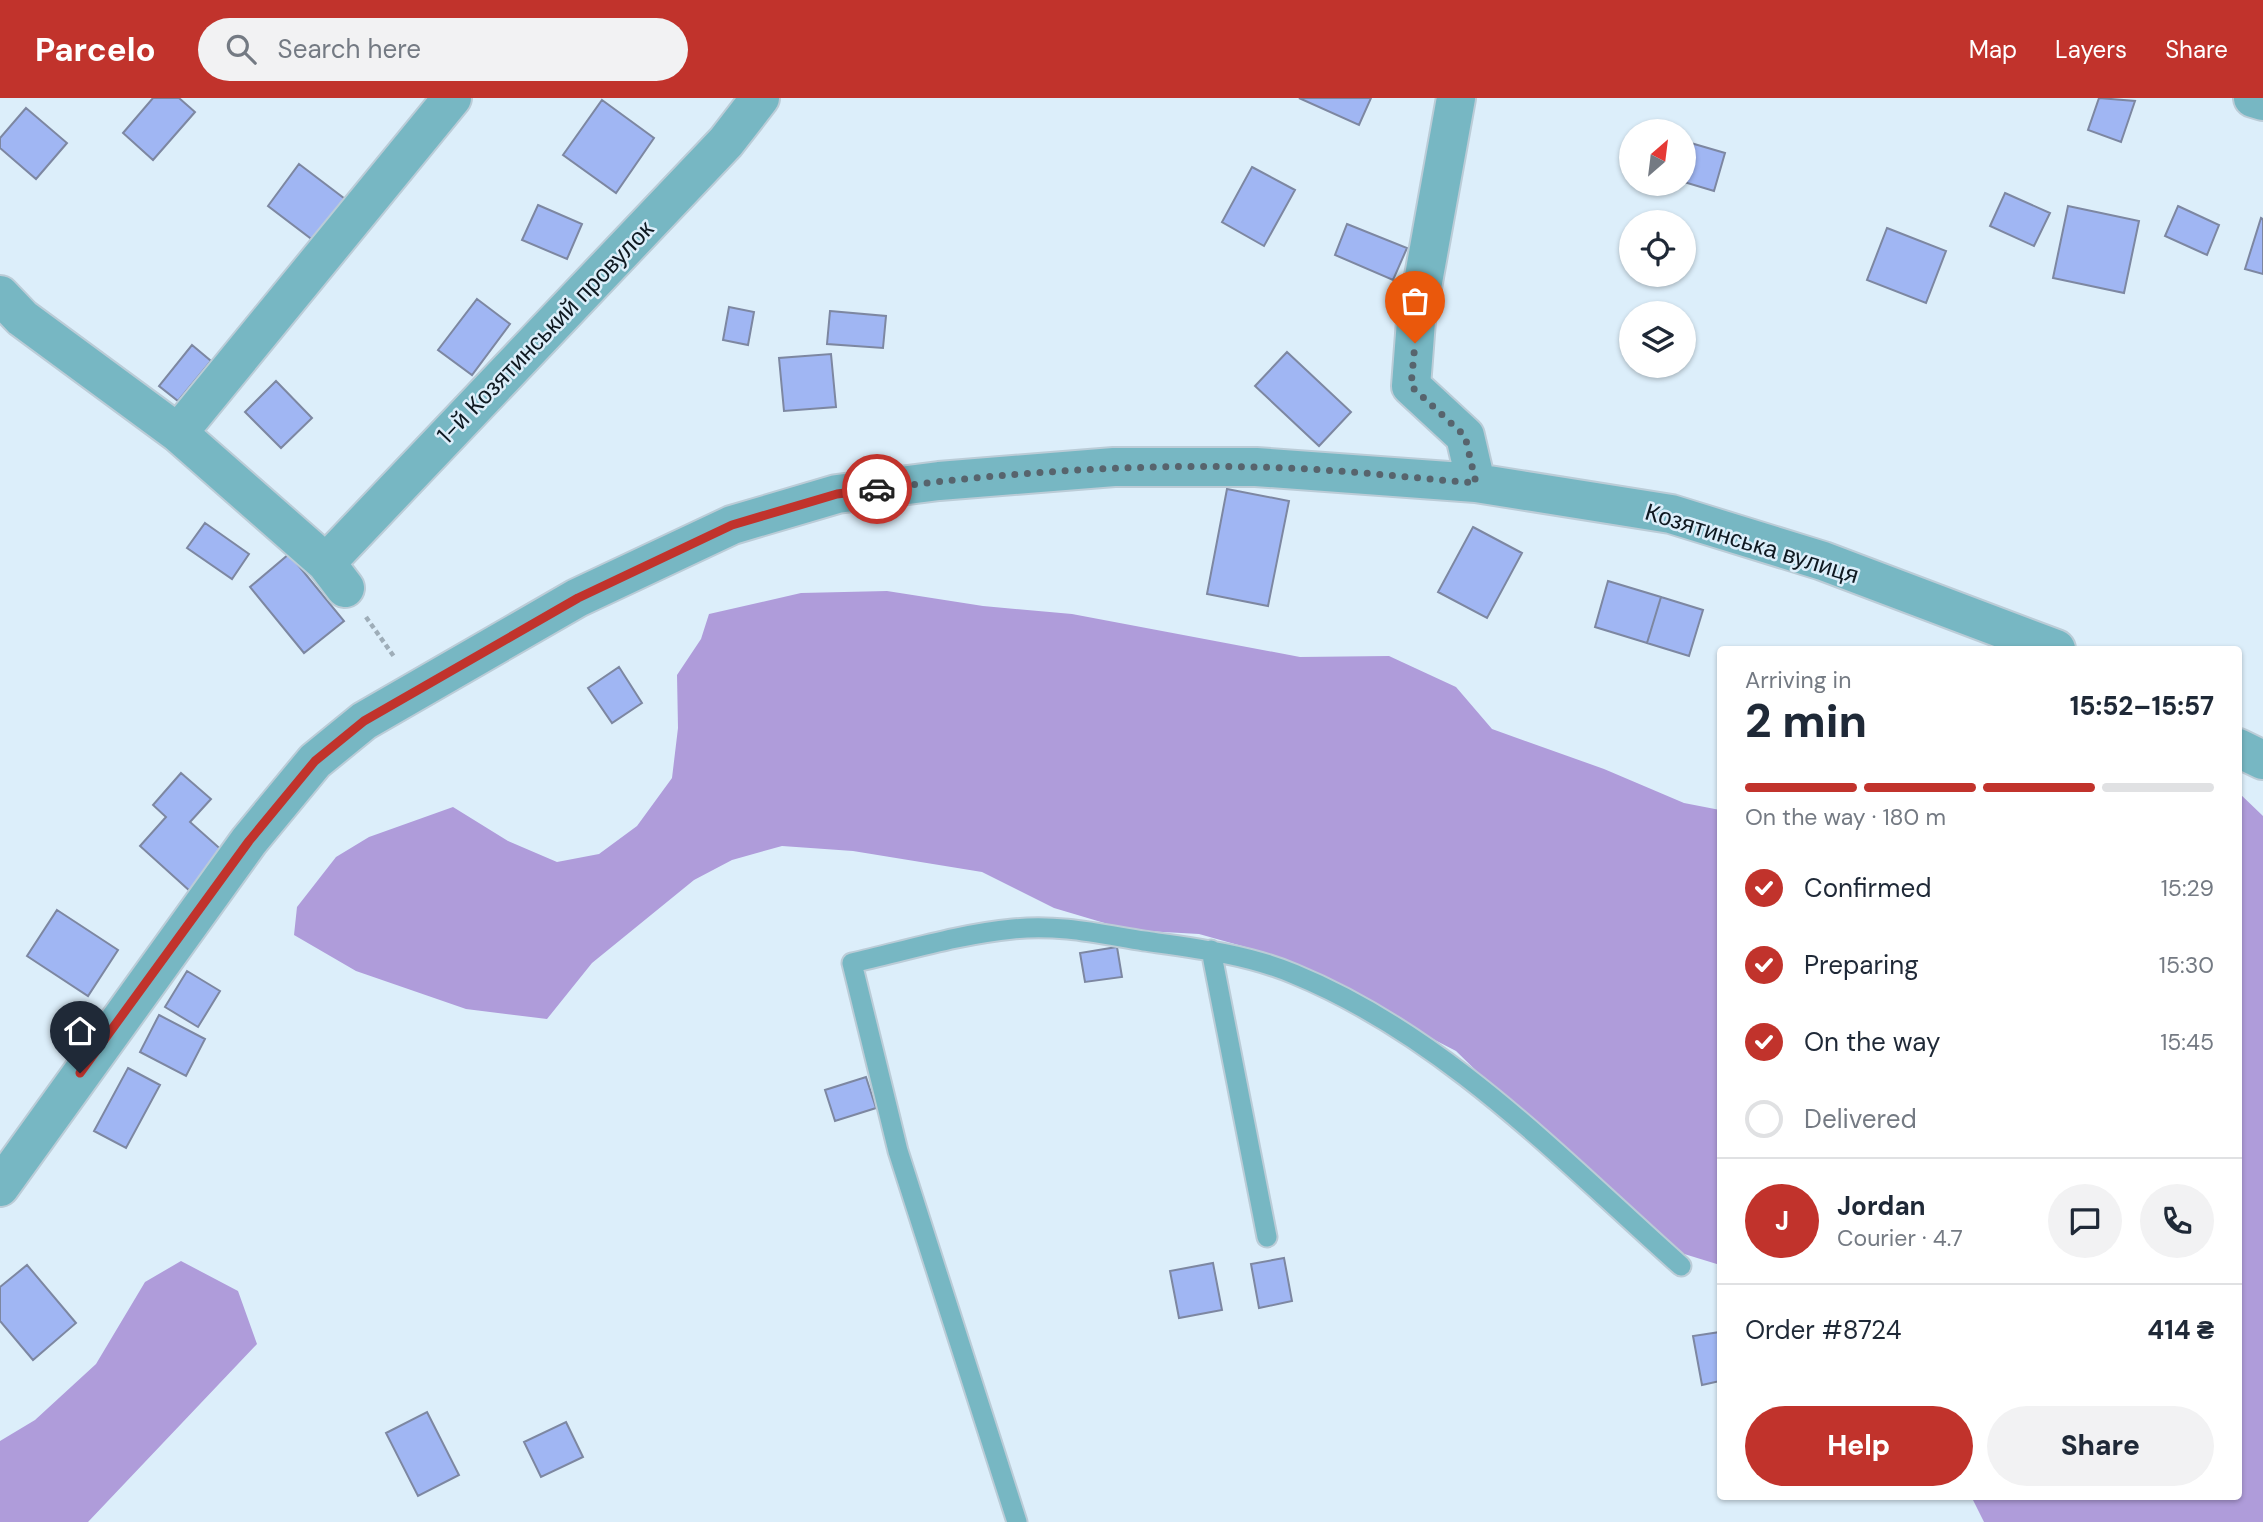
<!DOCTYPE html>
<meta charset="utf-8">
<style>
body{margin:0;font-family:"DM Sans",sans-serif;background:#f2f2f3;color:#1f2937;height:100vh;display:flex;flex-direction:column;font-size:26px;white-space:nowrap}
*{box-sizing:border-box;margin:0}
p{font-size:23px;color:#747a83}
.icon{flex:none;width:38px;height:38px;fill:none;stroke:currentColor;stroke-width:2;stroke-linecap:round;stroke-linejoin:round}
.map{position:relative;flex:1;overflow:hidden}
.details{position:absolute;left:1717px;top:548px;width:525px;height:854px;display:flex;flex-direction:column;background:#fff;border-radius:7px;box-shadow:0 2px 5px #0004}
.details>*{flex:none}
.needle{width:46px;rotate:28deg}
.controls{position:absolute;left:1619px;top:21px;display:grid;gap:14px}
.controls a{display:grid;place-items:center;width:77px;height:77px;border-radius:50%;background:#fff;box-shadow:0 2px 5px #0004;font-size:35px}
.pin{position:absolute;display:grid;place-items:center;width:60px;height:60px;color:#fff;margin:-72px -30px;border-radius:50% 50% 50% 0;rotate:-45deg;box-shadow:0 0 7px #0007}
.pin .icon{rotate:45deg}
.courier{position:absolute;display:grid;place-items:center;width:70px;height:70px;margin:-35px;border:5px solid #c1332c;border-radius:50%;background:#fff;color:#222;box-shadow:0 2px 9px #0007}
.summary em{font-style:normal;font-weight:800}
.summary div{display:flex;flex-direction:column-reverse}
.summary{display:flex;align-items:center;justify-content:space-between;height:119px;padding:0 28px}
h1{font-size:46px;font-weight:800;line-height:52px}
.bar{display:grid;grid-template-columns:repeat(4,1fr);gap:10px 7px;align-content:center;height:84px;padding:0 28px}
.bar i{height:9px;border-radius:5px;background:#e0e1e3}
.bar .selected{background:#c1332c}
.bar p{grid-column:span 4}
.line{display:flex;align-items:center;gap:18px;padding:0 28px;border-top:2px solid #e0e1e3}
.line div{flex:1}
.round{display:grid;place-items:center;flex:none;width:74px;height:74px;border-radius:37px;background:#f2f2f3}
ol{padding:0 28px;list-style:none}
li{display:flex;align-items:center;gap:21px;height:77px}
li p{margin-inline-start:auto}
li .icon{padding:7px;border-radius:50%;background:#c1332c;color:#fff;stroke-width:4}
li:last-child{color:#747a83}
li i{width:38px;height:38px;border:4px solid #e0e1e3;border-radius:50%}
.cta{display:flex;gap:14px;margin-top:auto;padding:14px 28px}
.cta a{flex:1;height:80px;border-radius:42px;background:#c1332c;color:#fff;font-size:28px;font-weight:800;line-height:80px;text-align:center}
.cta a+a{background:#f2f2f3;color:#1f2937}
header{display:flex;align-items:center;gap:42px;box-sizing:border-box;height:98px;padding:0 35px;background:#c1332c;color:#fff}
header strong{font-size:33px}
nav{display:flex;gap:38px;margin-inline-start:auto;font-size:24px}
.search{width:490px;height:63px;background:#f2f2f3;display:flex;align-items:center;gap:18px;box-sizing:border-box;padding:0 24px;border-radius:38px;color:#747a83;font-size:26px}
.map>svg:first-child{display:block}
</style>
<header>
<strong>Parcelo</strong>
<div class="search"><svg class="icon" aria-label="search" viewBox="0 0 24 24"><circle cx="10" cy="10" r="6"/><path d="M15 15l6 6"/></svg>Search here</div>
<nav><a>Map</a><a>Layers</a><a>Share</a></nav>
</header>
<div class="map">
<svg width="2263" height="1424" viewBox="0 0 2263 1424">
<rect width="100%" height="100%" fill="#dceefa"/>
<path fill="#af9cda" d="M887,493L983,508L1072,516L1300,559L1389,558L1456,589L1492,631L1604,671L1684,705L1720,712V1167L1655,1147L1456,953L1267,855L1199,836L1128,832L1054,810L982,774L853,753L782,748L732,762L694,782L592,865L547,921L466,911L356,873L294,837L297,809L336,759L369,739L453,709L508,743L557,764L599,756L637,728L672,680L678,630L677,577L701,541L709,516L801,495Z
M2238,694L2263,718V1424H1984L1971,1398H2238Z
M181,1163L238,1193L257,1246L88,1424H0V1343L35,1322L96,1266L145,1184Z"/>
<path fill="#a0b6f3" stroke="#7d87a1" stroke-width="2" d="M153,0H179L195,14L153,62L123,35Z
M1299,0H1371L1359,27Z
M2099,0L2135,3L2121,44L2088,32Z
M602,2L654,40L616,95L563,57Z
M26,10L67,45L36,81L0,50V40Z
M1684,43L1725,55L1714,93L1684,84Z
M299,66L349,104L318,146L268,108Z
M1252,69L1295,92L1264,148L1222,124Z
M2005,95L2050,115L2034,148L1990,128Z
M538,107L582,126L567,161L522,142Z
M2068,108L2139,123L2124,195L2053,180Z
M2178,108L2219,127L2207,157L2165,138Z
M2261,120L2263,121V176L2245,171Z
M1347,126L1407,150L1393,182L1335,157Z
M1887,130L1946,153L1926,205L1867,182Z
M477,201L510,226L472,277L438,252Z
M729,209L754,214L748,247L723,242Z
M830,213L886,218L883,250L827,246Z
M192,247L211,263L178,303L159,288Z
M1287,254L1351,314L1319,348L1255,288Z
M831,256L836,309L784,313L779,260Z
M276,283L312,320L281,350L245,314Z
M1227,391L1289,403L1268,508L1207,496Z
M205,425L249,456L232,481L187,450Z
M1473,429L1522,455L1487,520L1438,494Z
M289,456L344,523L304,555L250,489Z
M1608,483L1661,499L1647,545L1595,529Z
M1661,499L1703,512L1689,558L1647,545Z
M619,569L642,605L612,625L588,590Z
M181,675L211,701L190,724L225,755L191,794L140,748L166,719L153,707Z
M57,812L118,852L88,898L27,858Z
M1117,849L1122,879L1085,884L1080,855Z
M187,873L220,893L198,929L165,909Z
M159,917L205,941L186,978L140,954Z
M128,970L160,987L126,1050L94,1033Z
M866,979L876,1010L835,1023L825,992Z
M1284,1160L1292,1203L1259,1210L1251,1166Z
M1213,1165L1222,1212L1179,1220L1170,1173Z
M27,1167L76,1225L33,1262L0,1223V1189Z
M1720,1234V1283L1702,1287L1693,1238Z
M427,1314L459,1377L418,1398L386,1335Z
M566,1324L583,1359L541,1379L524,1344Z"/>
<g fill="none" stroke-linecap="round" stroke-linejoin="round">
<defs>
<path id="service" d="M1211,852L1267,1139
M1017,1424L898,1053L852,865C905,853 960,836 1013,831C1059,826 1100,836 1144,843C1194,850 1247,856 1294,876C1445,938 1561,1061 1681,1168"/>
<path id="minor" d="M1456,0L1416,223L1411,288L1465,338L1476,385
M2253,0L2263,3
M0,197L22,220L178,335L326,465L345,490
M178,335L452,0
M326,465L726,44L760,0
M2238,650L2263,662
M0,1089L249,743L315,663L364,623L577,500L732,427L837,396L939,383L1114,369H1256L1476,385L1671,416L1823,463L2056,551"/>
</defs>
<use href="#service" stroke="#bbccd7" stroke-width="23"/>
<use href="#minor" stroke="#bbccd7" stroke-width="42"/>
<path stroke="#9eadb8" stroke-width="4.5" stroke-dasharray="5 3.5" stroke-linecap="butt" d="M366,519L395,560"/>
<use href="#service" stroke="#77b7c3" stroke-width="19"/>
<use href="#minor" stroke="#77b7c3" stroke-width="38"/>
</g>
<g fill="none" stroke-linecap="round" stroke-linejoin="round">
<path stroke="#57646d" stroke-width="7" stroke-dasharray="0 12.6" d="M877,391C1002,375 1127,366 1253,369C1327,370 1402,379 1476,385L1465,338L1411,288L1415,245"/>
<path stroke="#c1332c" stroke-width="9" d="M80,975L249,743L315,663L364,623L578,500L732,427L837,396L877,391"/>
</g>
<g text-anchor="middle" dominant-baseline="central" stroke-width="5" stroke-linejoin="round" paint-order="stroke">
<g font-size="24" fill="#0f1921" stroke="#dceefa">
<text transform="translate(545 234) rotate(-46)">1-й Козятинський провулок</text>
<text transform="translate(1752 445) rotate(17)">Козятинська вулиця</text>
</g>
</g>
</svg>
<div class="controls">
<a><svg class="needle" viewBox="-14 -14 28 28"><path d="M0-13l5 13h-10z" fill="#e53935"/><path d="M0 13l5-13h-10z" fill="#747a83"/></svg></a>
<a><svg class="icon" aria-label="locate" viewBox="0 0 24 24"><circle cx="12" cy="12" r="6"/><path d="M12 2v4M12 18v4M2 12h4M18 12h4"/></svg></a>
<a><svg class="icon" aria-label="layers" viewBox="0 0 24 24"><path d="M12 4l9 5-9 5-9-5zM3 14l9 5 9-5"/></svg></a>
</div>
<div class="pin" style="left:1415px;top:245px;background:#ea580c"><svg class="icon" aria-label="bag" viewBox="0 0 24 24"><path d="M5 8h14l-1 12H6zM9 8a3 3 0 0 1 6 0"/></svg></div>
<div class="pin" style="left:80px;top:975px;background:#1f2937"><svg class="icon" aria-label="home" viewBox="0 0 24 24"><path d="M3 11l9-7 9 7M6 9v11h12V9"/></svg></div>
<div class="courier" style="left:877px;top:391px"><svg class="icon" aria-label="car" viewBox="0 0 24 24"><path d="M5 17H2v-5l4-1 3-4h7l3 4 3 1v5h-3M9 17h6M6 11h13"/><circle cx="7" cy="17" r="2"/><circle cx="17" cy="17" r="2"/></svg></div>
<section class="details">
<div class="summary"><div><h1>2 min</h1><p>Arriving in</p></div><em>15:52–15:57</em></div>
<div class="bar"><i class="selected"></i><i class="selected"></i><i class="selected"></i><i></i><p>On the way · 180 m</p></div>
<ol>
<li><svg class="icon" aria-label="check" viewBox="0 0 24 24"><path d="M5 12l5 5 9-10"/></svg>Confirmed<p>15:29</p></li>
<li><svg class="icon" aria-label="check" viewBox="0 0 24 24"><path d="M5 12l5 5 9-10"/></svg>Preparing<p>15:30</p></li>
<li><svg class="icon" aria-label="check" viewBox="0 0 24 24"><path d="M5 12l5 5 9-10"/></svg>On the way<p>15:45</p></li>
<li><i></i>Delivered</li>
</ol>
<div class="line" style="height:126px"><b class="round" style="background:#c1332c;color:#fff">J</b><div><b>Jordan</b><p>Courier · 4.7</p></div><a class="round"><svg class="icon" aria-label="chat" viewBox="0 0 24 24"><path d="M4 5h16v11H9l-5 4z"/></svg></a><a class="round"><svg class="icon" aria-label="phone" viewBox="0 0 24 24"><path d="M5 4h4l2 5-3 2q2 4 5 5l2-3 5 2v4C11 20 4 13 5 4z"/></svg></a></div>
<div class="line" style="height:91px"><div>Order #8724</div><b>414 ₴</b></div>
<div class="cta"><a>Help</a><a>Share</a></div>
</section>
</div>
